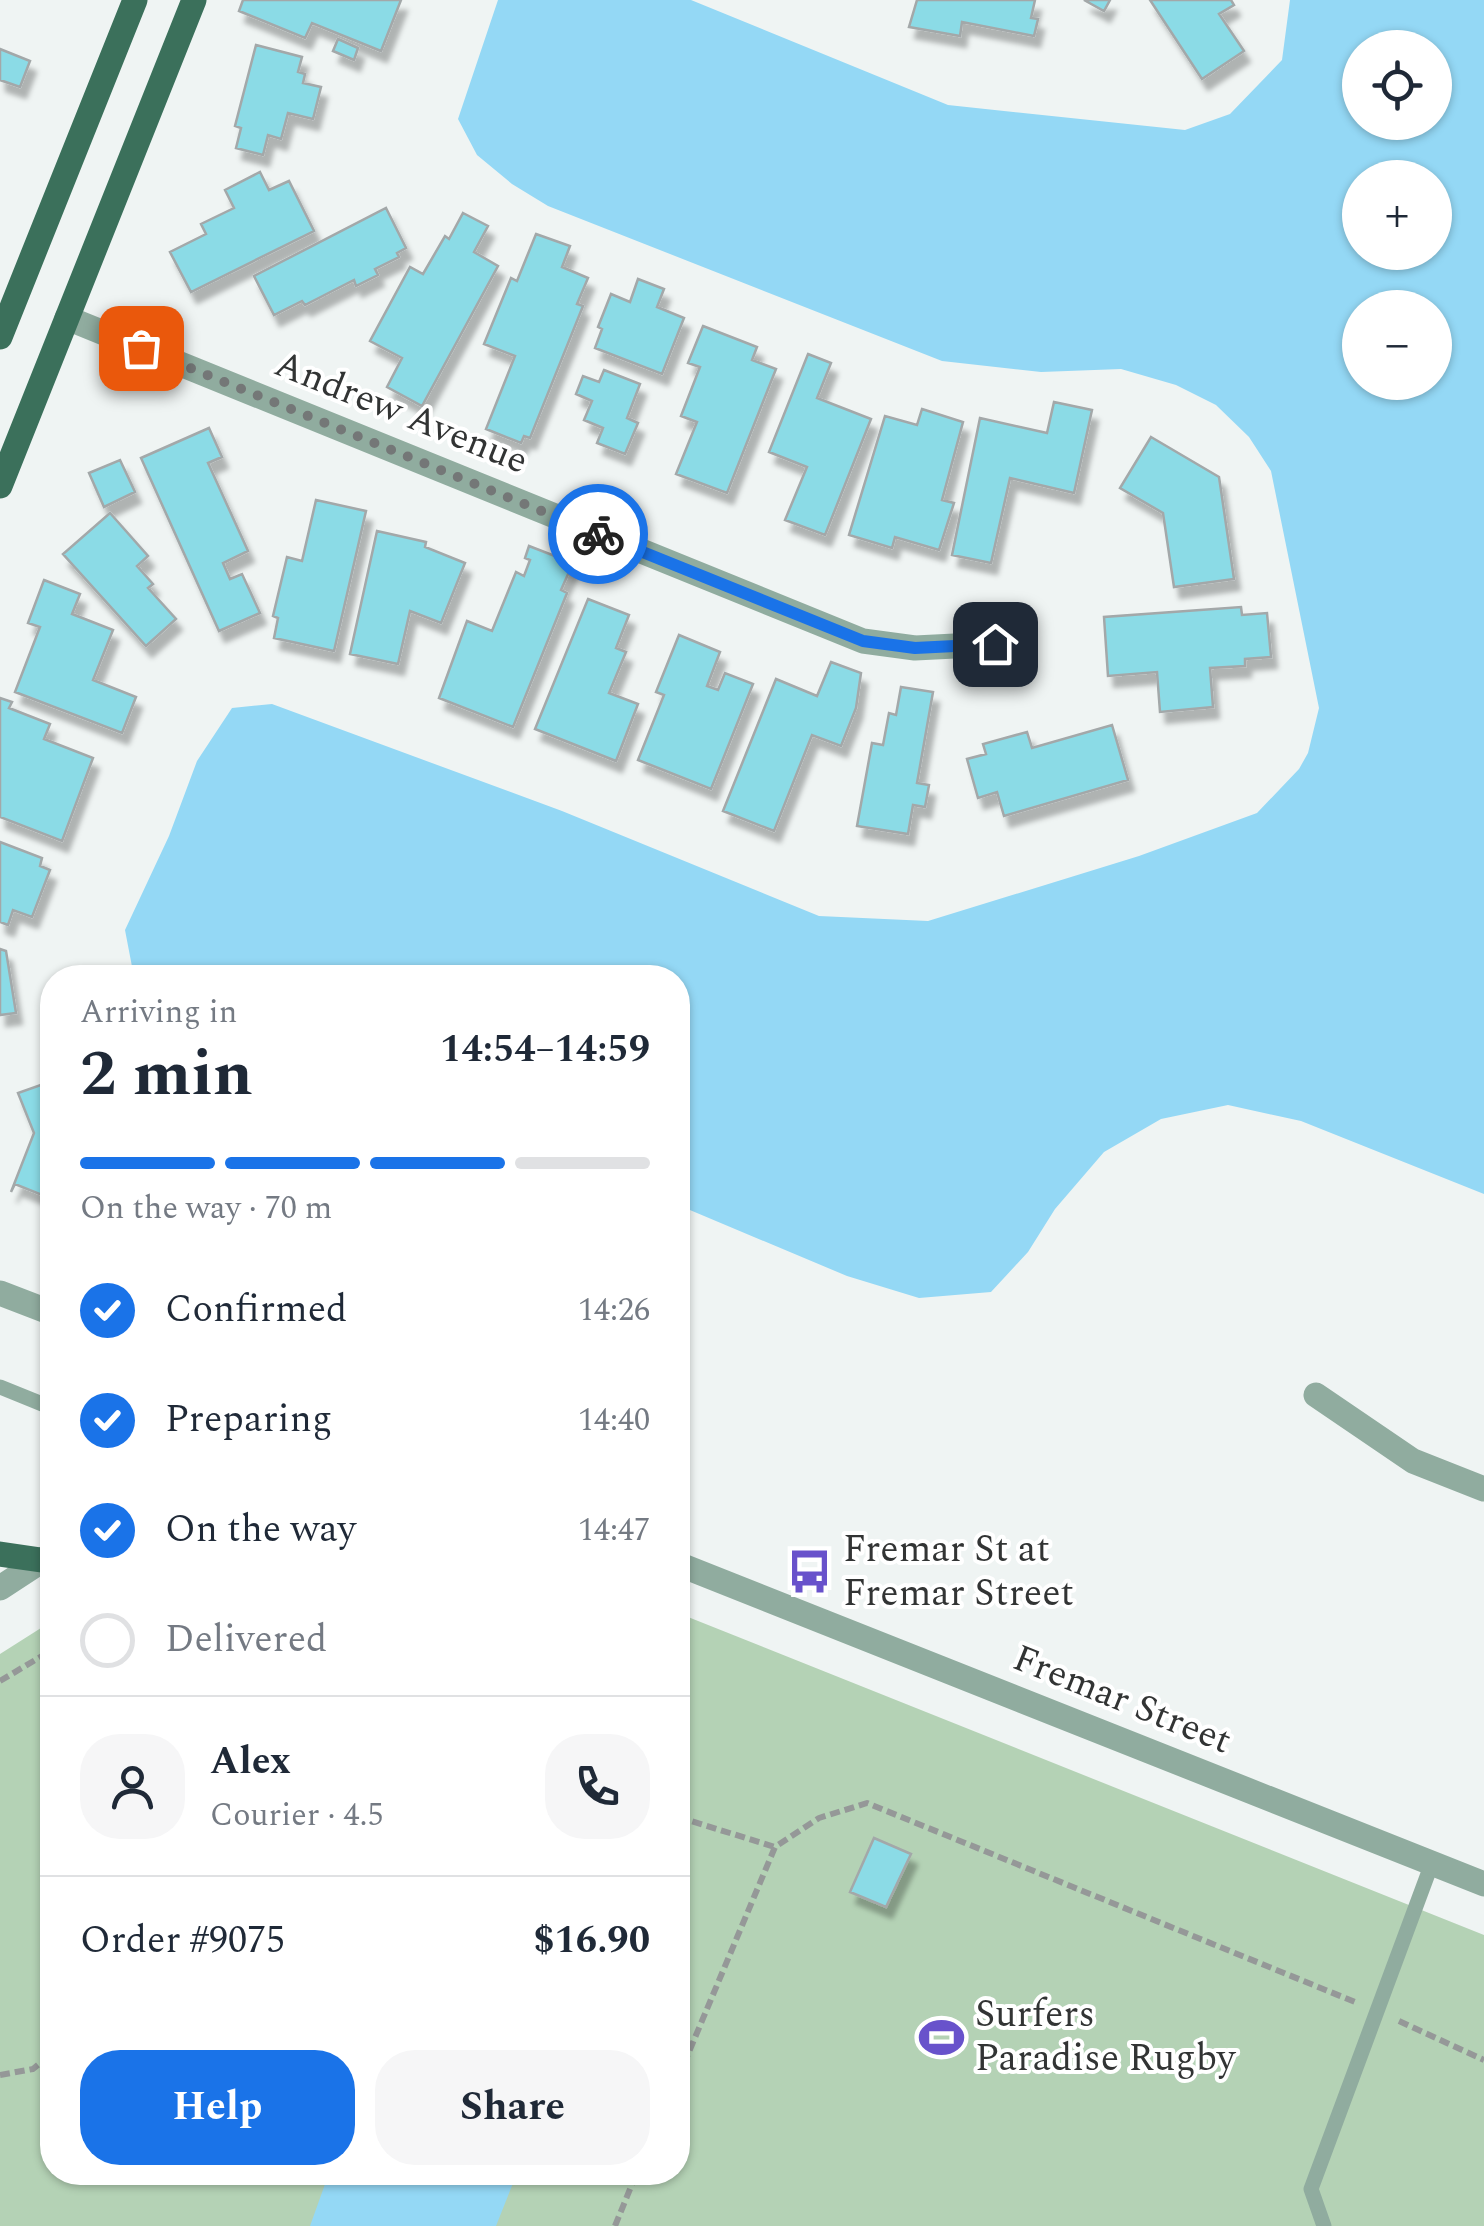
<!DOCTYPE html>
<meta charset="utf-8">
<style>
body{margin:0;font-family:Spectral,serif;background:#f6f6f7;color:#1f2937;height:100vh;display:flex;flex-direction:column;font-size:38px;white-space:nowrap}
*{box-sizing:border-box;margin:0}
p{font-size:32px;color:#747a83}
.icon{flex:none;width:55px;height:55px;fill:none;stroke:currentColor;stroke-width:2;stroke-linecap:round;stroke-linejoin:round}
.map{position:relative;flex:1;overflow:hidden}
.side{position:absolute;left:40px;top:965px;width:650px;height:1220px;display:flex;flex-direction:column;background:#fff;border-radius:40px;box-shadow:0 2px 8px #0004}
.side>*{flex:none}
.controls{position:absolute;left:1342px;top:30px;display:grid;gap:20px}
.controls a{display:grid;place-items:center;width:110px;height:110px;border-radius:50%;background:#fff;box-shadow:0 2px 8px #0004;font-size:50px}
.pin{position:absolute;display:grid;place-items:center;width:85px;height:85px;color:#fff;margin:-42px;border-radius:20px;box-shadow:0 5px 15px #0006}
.courier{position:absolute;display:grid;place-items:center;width:100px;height:100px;margin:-50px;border:8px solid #1a73e8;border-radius:50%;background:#fff;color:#222;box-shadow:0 2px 12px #0007}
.summary em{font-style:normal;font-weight:700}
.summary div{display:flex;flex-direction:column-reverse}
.summary{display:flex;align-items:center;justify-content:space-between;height:170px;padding:0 40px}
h1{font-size:65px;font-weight:700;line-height:75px}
.bar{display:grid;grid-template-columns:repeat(4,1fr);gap:15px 10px;align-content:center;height:120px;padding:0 40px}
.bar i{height:12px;border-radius:8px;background:#e0e1e3}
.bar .current{background:#1a73e8}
.bar p{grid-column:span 4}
.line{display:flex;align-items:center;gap:25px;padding:0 40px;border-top:2px solid #e0e1e3}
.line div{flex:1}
.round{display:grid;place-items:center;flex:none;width:105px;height:105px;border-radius:40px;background:#f6f6f7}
ol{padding:0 40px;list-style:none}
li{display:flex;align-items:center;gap:30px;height:110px}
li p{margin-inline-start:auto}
li .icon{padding:10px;border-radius:50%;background:#1a73e8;color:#fff;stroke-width:4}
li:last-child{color:#747a83}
li i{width:55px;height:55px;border:5px solid #e0e1e3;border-radius:50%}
.cta{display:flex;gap:20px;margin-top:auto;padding:20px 40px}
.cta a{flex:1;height:115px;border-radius:40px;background:#1a73e8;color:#fff;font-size:40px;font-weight:700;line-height:115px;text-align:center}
.cta a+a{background:#f6f6f7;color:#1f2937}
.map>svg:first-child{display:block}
</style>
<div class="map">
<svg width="1484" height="2226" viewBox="0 0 1484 2226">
<defs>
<filter id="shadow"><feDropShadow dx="6" dy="11" stdDeviation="2.5" flood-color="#0004"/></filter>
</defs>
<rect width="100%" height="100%" fill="#eff4f3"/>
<path fill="#b4d2b5" d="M678,1613L1484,1935V2226H0V1654L52,1621V2172H678Z"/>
<path fill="#94d8f5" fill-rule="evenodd" d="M498,0H691L948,105L1185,130L1230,114L1282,60L1290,0H1484V1194L1301,1121L1228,1105L1161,1119L1104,1152L1055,1209L1028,1252L991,1292L919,1298L847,1276L678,1205V978L134,977L125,930L169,836L197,761L232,708L272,704L562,811L819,916L928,921L1139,856L1257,813L1299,769L1308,753L1319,708L1271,471L1249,437L1216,405L1176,385L1121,369L1041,372L942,361L548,206L512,184L477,155L458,119ZM1360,48H1435V122H1360ZM1360,178H1435V252H1360ZM1360,308H1435V382H1360Z
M329,2173V2172L517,2173L496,2226H310Z"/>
<path fill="#8bdbe6" stroke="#a3a8a9" stroke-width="2.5" filter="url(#shadow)" d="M243,0H401L381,51L312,23L305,38L239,11Z
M917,0H1035L1031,18L1038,19L1034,36L962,22L960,36L909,27Z
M1084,0H1110L1104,11Z
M1150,0H1231L1234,5L1219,14L1244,51L1202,79Z
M338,39L358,48L354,60L333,51Z
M256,45L302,57L298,72L305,74L303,83L321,87L313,119L288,113L281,139L268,135L263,155L236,148L241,128L235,126Z
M0,49L30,61L20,87L0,80Z
M260,172L269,190L289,181L314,231L191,292L170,252L206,234L201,224L234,208L225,190Z
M386,208L406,248L397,253L399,257L375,269L378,275L356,286L354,280L305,305L302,301L274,315L254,276Z
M463,213L488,226L474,252L498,266L422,406L387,387L402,358L370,341L410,267L423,274L445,236L449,239Z
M536,234L570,246L562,267L588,278L577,304L583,306L530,438L524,436L521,443L486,429L515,356L484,344L511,278L517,281Z
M638,279L664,289L657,307L684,318L662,374L595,348L602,329L598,327L611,294L630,302Z
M703,326L757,347L752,360L776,369L727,493L676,474L697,422L681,416L700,367L688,363Z
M808,354L831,363L817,398L871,419L825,535L785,520L807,467L769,452Z
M604,370L640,384L627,418L638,423L625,454L597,443L603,428L584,420L592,401L576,394L583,376L599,382Z
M1054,402L1092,410L1074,493L1010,478L991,563L952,555L980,418L1047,433Z
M922,409L963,422L942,500L954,503L939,550L895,537L892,548L849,535L885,416L917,425Z
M209,428L222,457L208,463L248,551L223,563L230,579L242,574L260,613L219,631L141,458Z
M1151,437L1219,477L1234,579L1174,587L1163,513L1120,488Z
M120,460L135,492L104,507L89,473Z
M316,500L366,511L334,651L274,638L278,618L273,616L287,557L302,561Z
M110,513L148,556L137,566L153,584L148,588L176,619L146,646L63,554Z
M377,531L426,542L425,547L465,563L441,623L410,611L398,664L350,654Z
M529,546L573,563L561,590L567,593L513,727L439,698L467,621L492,631L516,572L524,576L530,560L525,558Z
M44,580L80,594L72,614L113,630L93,680L136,697L122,733L15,692L40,627L28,623Z
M588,599L629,615L616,648L626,652L609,693L638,704L616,761L535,729Z
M1241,607L1242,615L1267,613L1271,657L1245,659V666L1210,668L1213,707L1160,712L1157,672L1108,676L1104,617Z
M679,635L720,652L707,686L718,690L725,673L753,684L711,789L638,760L664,695L656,692Z
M831,662L861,673L856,708L841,746L812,735L774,831L723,811L776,679L817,696Z
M901,687L933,692L917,783L929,785L925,807L913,805L908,834L857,826L872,743L883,745L889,713L896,715Z
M0,698L12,702L9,708L50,724L44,739L93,758L62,841L0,817Z
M1112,725L1128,780L1004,816L997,792L978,798L967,759L986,754L983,744L1027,732L1032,748Z
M0,842L42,858L40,866L50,870L32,917L13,910L8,925L0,922Z
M0,949L6,951L16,1013L0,1015Z
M52,1081V1199L15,1184L11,1192L34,1133L18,1093Z
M874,1838L911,1854L886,1907L850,1892Z"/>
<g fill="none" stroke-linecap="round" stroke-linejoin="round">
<path stroke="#959898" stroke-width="6" stroke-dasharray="10 5" stroke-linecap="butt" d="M0,1681L52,1650
M678,1817L775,1847
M1399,2021L1484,2060
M0,2075L33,2069L52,2053
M678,2078L775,1847L819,1818L867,1803L1355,2002
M615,2226L637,2172"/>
<path stroke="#90ac9f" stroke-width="15" d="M0,1387L52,1408
M1324,2226L1311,2189L1432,1863"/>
<path stroke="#90ac9f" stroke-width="25" d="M67,318L863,641L915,648L995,644
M0,1293L52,1313
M1316,1395L1413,1461L1484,1489"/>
<path stroke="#90ac9f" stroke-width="25" d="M678,1564L1484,1884
M0,1588L52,1554"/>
<path stroke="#3b705b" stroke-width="25" d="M0,337L135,0
M0,486L194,0
M0,1554L41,1560"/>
</g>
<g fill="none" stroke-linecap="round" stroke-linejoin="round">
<path stroke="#747777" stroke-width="10" stroke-dasharray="0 18" d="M141,348L598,534"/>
<path stroke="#1a73e8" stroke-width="12" d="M598,534L863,641L915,648L995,644"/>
</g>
<defs>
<symbol id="bus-bare" viewBox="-9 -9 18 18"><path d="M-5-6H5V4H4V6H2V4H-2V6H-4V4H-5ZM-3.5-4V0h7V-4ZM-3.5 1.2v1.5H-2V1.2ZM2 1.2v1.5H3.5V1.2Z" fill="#6852cb" stroke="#fff" stroke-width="2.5" paint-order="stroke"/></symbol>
<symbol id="stadium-bare" viewBox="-9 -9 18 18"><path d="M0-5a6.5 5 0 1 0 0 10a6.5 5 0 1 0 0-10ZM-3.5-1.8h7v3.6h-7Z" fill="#6852cb" stroke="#fff" stroke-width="2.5" paint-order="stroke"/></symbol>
</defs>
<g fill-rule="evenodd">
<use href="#bus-bare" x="778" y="1540" width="63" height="63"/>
<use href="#stadium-bare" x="910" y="2006" width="63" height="63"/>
</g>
<g text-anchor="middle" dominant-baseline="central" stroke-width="8" stroke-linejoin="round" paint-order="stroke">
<g font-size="38" fill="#323434" stroke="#fff">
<text transform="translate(401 413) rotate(22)">Andrew Avenue</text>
<text transform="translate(1122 1700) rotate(22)">Fremar Street</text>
</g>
<g font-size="38" fill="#323434" stroke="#fff" text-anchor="start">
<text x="843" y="1550">Fremar St at<tspan x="843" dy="44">Fremar Street</tspan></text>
<text x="975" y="2015">Surfers<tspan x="975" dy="44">Paradise Rugby</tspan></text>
</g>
</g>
</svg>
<div class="controls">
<a><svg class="icon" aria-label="locate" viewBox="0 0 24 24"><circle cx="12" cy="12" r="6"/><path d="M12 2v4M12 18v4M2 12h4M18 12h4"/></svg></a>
<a>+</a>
<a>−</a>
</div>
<div class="pin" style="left:141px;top:348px;background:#ea580c"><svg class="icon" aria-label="bag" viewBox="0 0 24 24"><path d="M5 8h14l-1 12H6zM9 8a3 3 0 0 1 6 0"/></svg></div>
<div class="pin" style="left:995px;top:644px;background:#1f2937"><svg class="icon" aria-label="home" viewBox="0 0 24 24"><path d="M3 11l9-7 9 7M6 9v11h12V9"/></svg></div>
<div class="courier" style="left:598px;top:534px"><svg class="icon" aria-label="bike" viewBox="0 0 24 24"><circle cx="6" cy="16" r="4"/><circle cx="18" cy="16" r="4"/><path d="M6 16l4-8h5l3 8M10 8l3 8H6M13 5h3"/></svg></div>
<section class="side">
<div class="summary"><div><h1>2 min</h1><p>Arriving in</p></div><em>14:54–14:59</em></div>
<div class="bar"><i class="current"></i><i class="current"></i><i class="current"></i><i></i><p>On the way · 70 m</p></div>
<ol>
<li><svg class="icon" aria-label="check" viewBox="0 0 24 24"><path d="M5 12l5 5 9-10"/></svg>Confirmed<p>14:26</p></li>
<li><svg class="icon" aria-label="check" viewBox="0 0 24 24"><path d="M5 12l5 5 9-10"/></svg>Preparing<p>14:40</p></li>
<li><svg class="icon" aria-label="check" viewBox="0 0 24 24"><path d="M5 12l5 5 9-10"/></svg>On the way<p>14:47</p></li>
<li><i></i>Delivered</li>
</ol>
<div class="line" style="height:180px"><a class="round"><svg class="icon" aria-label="person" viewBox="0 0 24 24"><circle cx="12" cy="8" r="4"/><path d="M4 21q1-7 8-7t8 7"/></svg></a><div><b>Alex</b><p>Courier · 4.5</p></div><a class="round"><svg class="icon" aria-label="phone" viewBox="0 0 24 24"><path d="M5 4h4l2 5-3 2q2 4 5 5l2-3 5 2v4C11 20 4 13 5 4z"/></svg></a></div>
<div class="line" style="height:130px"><div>Order #9075</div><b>$16.90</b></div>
<div class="cta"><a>Help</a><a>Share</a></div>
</section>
</div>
